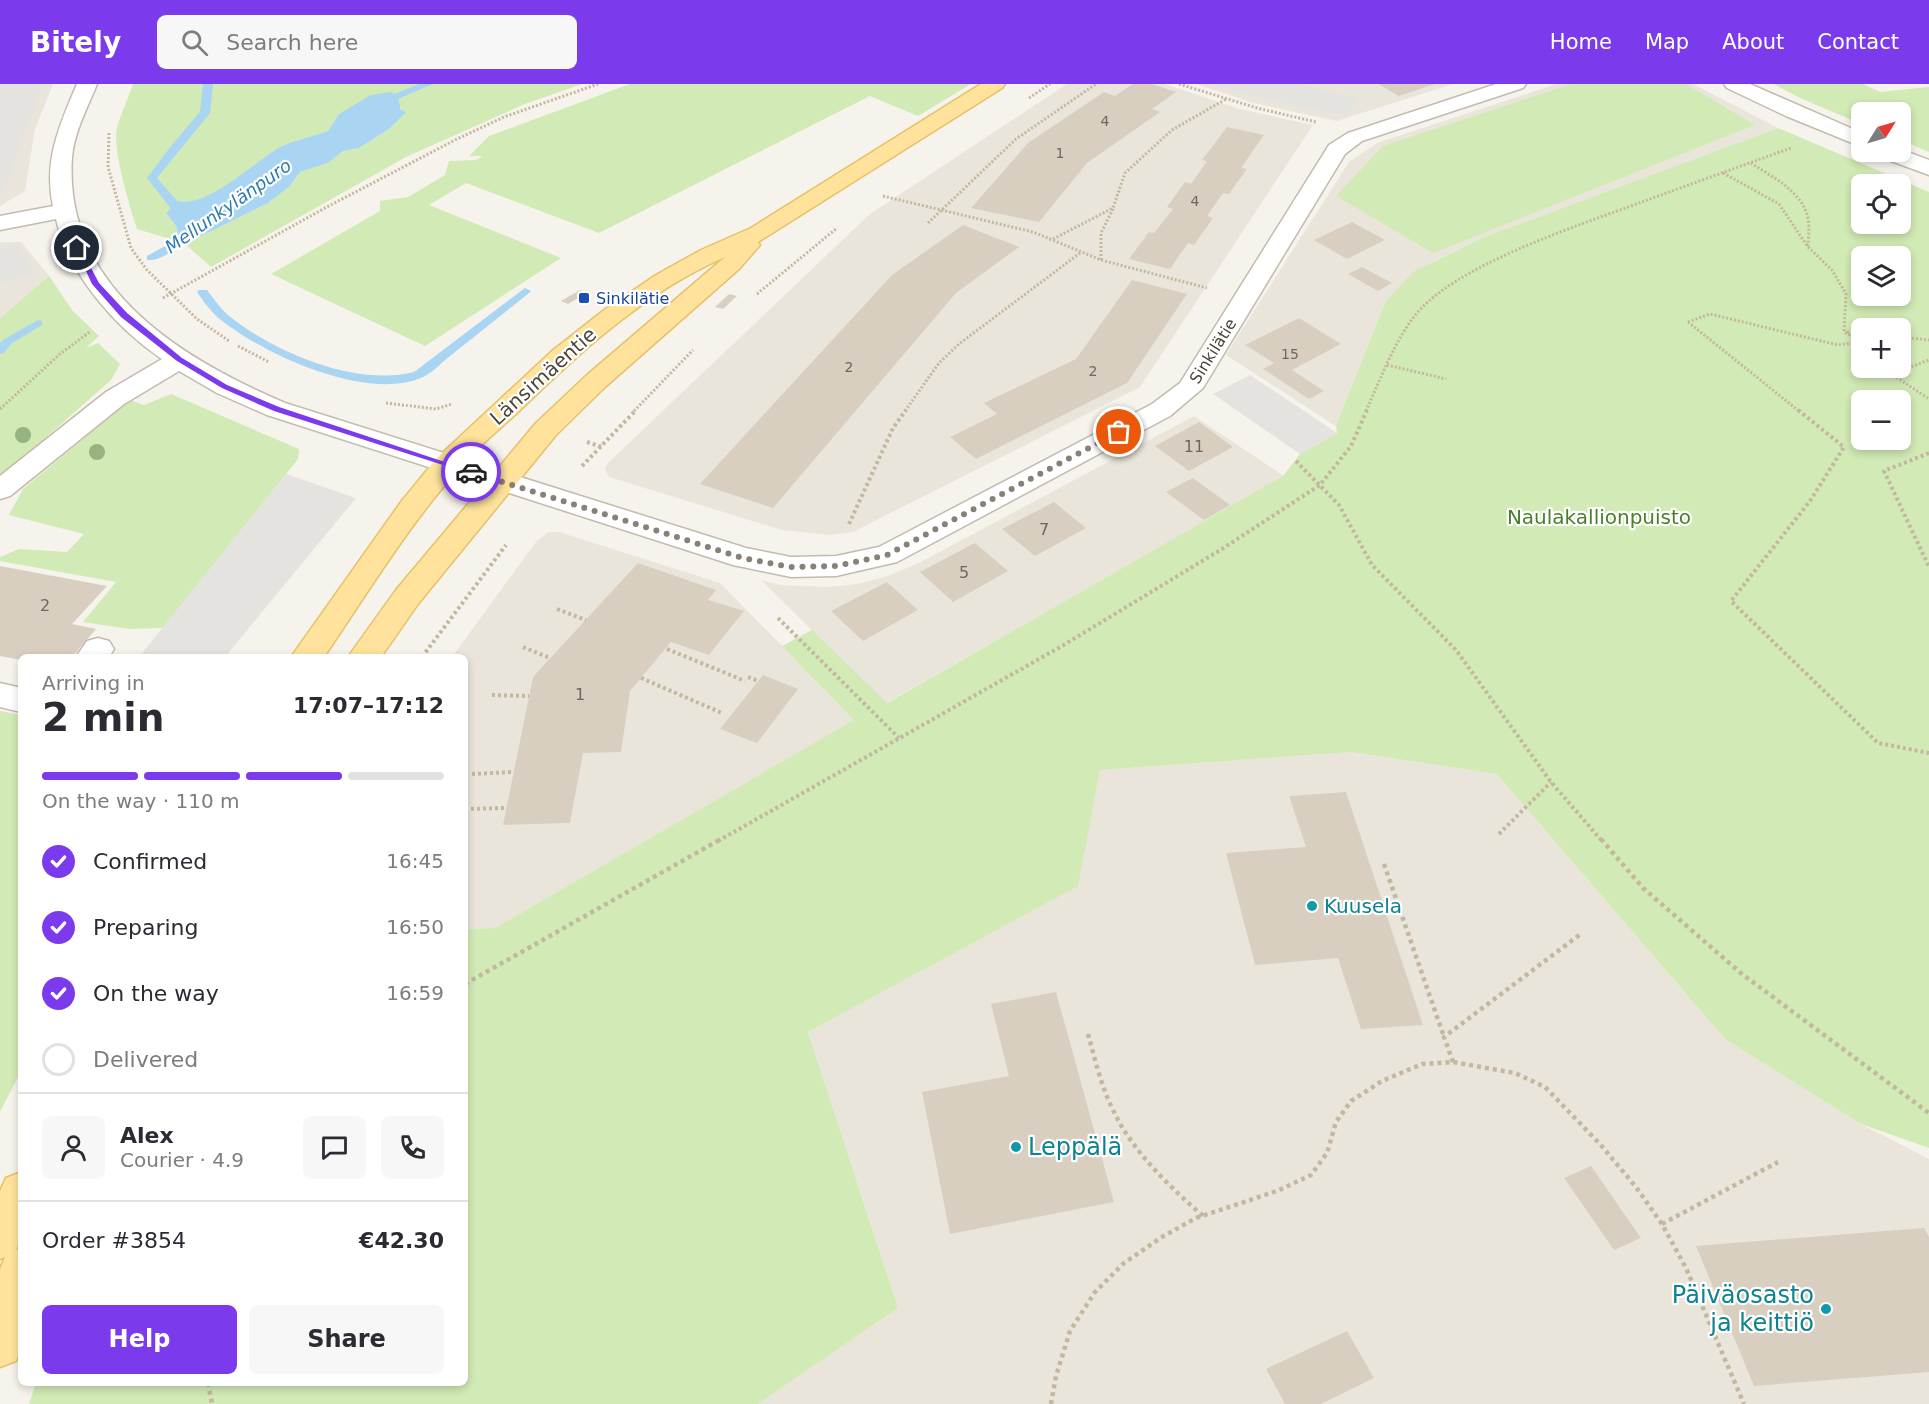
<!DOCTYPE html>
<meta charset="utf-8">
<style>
body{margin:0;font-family:"DejaVu Sans",sans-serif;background:#f7f7f7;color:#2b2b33;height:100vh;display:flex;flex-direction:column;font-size:22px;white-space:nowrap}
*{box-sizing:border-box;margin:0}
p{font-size:20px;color:#7c7c81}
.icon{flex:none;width:33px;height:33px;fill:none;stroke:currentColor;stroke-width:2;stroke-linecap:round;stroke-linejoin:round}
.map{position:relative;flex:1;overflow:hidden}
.side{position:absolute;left:18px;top:570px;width:450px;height:732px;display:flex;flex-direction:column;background:#fff;border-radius:9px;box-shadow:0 3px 9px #0003}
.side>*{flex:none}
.needle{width:39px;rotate:53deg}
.controls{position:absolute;left:1851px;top:18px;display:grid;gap:12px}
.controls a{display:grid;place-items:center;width:60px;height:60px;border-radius:9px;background:#fff;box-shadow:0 3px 9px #0003;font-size:30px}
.pin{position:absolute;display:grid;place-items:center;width:51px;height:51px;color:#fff;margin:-26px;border:3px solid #fff;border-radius:50%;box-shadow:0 2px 6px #0007}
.courier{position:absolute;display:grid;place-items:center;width:60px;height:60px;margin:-30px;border:4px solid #7c3aed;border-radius:50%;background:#fff;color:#222;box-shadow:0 2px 8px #0007}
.headline em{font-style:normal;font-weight:700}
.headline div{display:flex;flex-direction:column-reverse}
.headline{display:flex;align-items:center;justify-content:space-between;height:102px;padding:0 24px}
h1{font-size:39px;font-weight:700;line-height:45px}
.bar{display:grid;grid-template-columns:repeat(4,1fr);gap:9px 6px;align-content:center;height:72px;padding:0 24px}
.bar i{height:8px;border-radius:4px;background:#e1e1e2}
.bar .active{background:#7c3aed}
.bar p{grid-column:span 4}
.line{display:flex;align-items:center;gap:15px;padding:0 24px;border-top:2px solid #e1e1e2}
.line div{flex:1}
.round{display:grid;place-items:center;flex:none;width:63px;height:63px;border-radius:9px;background:#f7f7f7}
ol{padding:0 24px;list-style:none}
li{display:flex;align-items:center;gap:18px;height:66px}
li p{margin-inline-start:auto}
li .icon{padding:6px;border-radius:50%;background:#7c3aed;color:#fff;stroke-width:4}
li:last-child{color:#7c7c81}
li i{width:33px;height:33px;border:3px solid #e1e1e2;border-radius:50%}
.action{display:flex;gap:12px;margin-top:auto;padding:12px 24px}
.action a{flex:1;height:69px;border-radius:9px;background:#7c3aed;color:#fff;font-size:24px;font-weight:700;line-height:69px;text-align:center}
.action a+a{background:#f7f7f7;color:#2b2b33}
header{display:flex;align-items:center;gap:36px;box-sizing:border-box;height:84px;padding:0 30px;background:#7c3aed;color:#fff}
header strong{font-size:28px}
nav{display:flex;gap:33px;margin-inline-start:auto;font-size:21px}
.search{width:420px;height:54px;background:#f7f7f7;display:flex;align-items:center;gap:15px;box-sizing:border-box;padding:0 21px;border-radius:9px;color:#7c7c81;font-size:22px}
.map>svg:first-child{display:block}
</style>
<header>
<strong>Bitely</strong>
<div class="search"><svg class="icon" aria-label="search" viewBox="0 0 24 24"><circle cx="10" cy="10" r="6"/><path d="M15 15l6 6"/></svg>Search here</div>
<nav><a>Home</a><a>Map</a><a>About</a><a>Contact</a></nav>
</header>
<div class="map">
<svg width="1929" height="1320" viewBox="0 0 1929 1320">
<rect width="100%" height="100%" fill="#f6f3ec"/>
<path fill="#eae5da" d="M0,0H53L35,45L25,107L0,122Z
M1067,0H1165L1240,25L1313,41L1140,303L853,448L830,451L782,446L609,393L605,385L608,379L870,130Z
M1196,0H1453L1337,37L1253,19Z
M1556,0H1693L1778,44L1484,153L1432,178L1386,217L1336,342L1226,271L1349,78L1377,59Z
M0,158H21L49,192L0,234Z
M1194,332L1284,392L886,619L761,496L780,501L829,503L858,500L888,492L919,479Z
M548,448H559L720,499L855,636L495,844L465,845V573H452L536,458Z
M1351,668L1497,690L1725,955L1861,1040L1929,1075V1320H758L898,1224L808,948L1077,802L1100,686Z"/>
<path fill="#d2eab5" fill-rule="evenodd" d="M133,0H582L525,20L406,73L211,183L185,160L268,119L289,103L300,88L328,79L343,67L359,64L389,45L405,28L400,25L339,30L328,47C311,53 291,57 275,66C251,80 207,124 178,117L166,129L176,142L180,158L137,145C130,123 112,66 117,44C121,29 128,15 133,0Z
M630,0H971L918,32L870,12L599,149L466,99L429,121L561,174L425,262L271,190L380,127V117L408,113L445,91L449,77L476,76L483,72H469L489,52Z
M1571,0H1686L1755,41L1433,169L1336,112L1383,62Z
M1774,0H1863L1880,8L1929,3V68L1901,56L1900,28H1862L1861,40L1800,14Z
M1778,44L1929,108V1064L1861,1040L1725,955L1497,690L1351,668L1100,686L1078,802L808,948L898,1224L758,1320H29L36,1299H465V845L495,844L854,636L782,562L812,546L887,619L1283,392L1300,370L1337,349L1336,342L1386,217L1413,188L1484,153ZM1862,100H1900V140H1862ZM1862,172H1900V212H1862ZM1862,244H1900V284H1862ZM1862,316H1900V356H1862Z
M49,192L72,226L99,252L86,264L98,259L120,280L111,296L0,394V234Z
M171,310L299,365L298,375L163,544L129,545L83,538L116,498L0,477V473L19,465L67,468L84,450L9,431L23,405L130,316L144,321Z
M0,627L21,631V987L0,1028Z"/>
<path fill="#e5e3e0" d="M0,0H43L0,115Z
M1213,0H1300L1359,15L1346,32L1248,11Z
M17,160L35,190L4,199L0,192V165Z
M1250,291L1337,349L1300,370L1213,310Z
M286,390L356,414L225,573H139Z"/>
<path fill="#a9d4f2" d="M391,8C398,13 400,17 400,25L406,28L389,45L359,64L343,67L328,79L300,88L289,103L268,119L185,160L180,158L176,142L166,129L178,117C206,124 252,80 275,66C290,57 311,53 328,47L339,30L371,11Z"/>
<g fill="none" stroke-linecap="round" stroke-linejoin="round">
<path fill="#a9d4f2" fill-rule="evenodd" d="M203,0H213L210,29L157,94C169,108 181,121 193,134L188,137L172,126L147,94L171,62L200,28Z
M420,0H433L400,14L384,26L376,24L394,10Z
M193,143L198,146C189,157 162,178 147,176V172L176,156Z
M525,204L531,207L529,209C503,230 476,251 450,272C441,279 431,290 421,294C365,317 265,271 221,236C211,228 204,218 197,208L199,206H207C213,214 220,224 228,231C273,268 356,303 414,288Z
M38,236L42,237V241L11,260L4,269L0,270V259L3,256Z"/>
</g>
<path fill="#d8cfc1" d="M1133,0H1152L1176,8L1152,25L1160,28L1087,79L1039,138L971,124L1028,59L1104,8L1115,12Z
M1378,0H1435L1399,12Z
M1227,43L1264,51L1241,84L1247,85L1229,110L1223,109L1207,132L1213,134L1194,161L1188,159L1170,185L1129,175L1149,148L1154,149L1173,125L1167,123L1185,98L1191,100L1207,77L1202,76Z
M1352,138L1385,156L1347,175L1314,156Z
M963,141L1019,163L956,209L773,424L700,400L892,191Z
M1362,183L1392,199L1378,207L1348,190Z
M1132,196L1187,210L1127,299L976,375L950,353L997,330L984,319L1076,275Z
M580,206L587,209L568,220L561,217Z
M729,210L737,212L723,225L715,223Z
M1299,234L1341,260L1292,286L1324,307L1309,315L1263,285L1274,279L1245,261Z
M1199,338L1233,363L1189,387L1155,362Z
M1193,394L1230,421L1204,436L1166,408Z
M1054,418L1086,444L1035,472L1002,445Z
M975,459L1008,487L953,518L920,488Z
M638,479L716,506L708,516L744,527L709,571L671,558L630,607L621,668L583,669L570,739L503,741L533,593Z
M0,482L107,502L72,540L96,545L72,573H21V576L0,572Z
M887,498L918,526L863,557L831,527Z
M763,591L798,605L757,659L720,645Z
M1346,708L1423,941L1361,945L1338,874L1255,881L1226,769L1306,763L1289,712Z
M1056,908L1114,1118L950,1150L922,1008L1009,992L991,920Z
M1591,1082L1641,1154L1614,1166L1564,1094Z
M1924,1144L1929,1153V1288L1754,1302L1696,1162Z
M1347,1247L1374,1294L1321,1320H1285L1266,1285Z"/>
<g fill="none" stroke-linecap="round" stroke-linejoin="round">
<defs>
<path id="minor" d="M77,0H97C88,23 74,48 72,73C63,204 182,275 285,319L746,464L791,473L836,472L879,463L1152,320L1180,299L1329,61L1348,49L1496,0H1526L1523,4L1362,57L1345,70L1203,304L1170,332L897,478L836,492L791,493L733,481L267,331L217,309L179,287L124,320L10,412L0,415V392L106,308L162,275C115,243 69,191 56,135L0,146V132L53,122C43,77 60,40 77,0Z
M1724,0H1750L1862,49V63L1786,32L1727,4Z
M1900,65L1929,76V91L1880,73L1877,68H1900Z
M98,554L109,557L114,565L109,573H76L87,557Z
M0,599L21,604V628L0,623Z"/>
<path id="major" d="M981,0H1005L1002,4L758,158L760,161L739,185L605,303L556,351L418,520L381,573H348L396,506L536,339L587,291L725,173C644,208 577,271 515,331C495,349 473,367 456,388C406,445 366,511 324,573H291L401,418L437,374L552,267L603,227L656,191L701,166L751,144Z
M21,1088V1156L16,1166L21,1164V1264L16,1277L0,1283V1185L5,1173L0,1175V1107L6,1094Z"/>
</defs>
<use href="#minor" stroke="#c2bbae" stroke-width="3"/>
<use href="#major" stroke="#e6c16a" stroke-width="3"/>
<path stroke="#c4b79f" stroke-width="3" stroke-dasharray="2 2" stroke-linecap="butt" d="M1179,0L1257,24L1316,38
M1029,14L1050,0
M109,49L108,83L131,164L147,186L197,235L229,257
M1751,79C1772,93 1802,107 1808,134C1810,144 1808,154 1808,163
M1723,89L1779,120L1808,163L1832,186L1846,210L1844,248L1862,257
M883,112L1033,148L1101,176L1207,204
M928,139L1016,55L1096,0
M1053,155L1113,124L1125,89L1172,46L1226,15
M1101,176V149L1113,125
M757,210L837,144
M163,214L325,124L455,56L504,33L598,0
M1688,238L1799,327
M1688,238L1710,230L1838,261L1861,258
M1847,248L1862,249
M1900,253L1929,256
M238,262L269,278
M1387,281L1446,295
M1888,284L1892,290L1929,276
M1893,291L1929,315
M386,319L436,325L452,320
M0,325L60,270L91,247
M634,327L693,266
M905,327L939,279L959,260L1080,169
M1366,327C1380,296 1393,261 1413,234C1451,182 1580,141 1642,118C1691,100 1741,82 1791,64"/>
<path stroke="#c4b79f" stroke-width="4" stroke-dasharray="3 3" stroke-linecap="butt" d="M1798,326L1844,363L1810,417L1731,517L1878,659L1929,669
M587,358L602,363
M1929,369L1884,387L1929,483
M1296,377L1339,421L1372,481L1456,566L1551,698L1602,757
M582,382L636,326
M849,440L893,344L906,326
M557,525L586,536
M778,534L899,654
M523,563L550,574
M667,565L745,597
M422,573L506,461
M748,593L758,597
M641,594L722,629
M492,611L529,612
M472,690L513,688
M465,725L506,724
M1499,750L1551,698
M718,757L1062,562L1222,465L1320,401L1351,362L1367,326"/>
<path stroke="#c4b79f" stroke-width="4.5" stroke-dasharray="4 4" stroke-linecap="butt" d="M1601,755L1643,804L1742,890L1929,1029
M1384,780L1444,953
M465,900L721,755
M1088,950C1095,975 1101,1002 1113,1026C1133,1068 1168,1101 1203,1132
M1453,978L1444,953L1582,849
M1662,1140L1778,1078
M208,1299L212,1320
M1051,1320L1056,1292L1070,1247L1095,1208L1124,1179L1162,1153L1196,1134L1277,1107L1311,1091L1327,1069L1336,1038L1351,1017L1382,997L1422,980L1453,978L1515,989L1545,1003L1600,1060L1636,1103L1662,1140L1686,1184L1744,1320"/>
<use href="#minor" fill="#fff" fill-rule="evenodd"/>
<use href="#major" fill="#ffe39c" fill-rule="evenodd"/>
</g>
<g fill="#97b381">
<circle cx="23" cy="351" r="8"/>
<circle cx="97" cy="368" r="8"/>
</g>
<path fill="#7c3aed" d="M75,163H80L99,199L127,229L182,274L227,301L279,323L475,388L468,389L274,327L222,304L177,277L121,233L92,200Z"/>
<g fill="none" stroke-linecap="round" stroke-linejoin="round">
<path stroke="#878178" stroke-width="6" stroke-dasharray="0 10.8" d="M471,388L743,474L791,483L836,482L887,471L1119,348"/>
</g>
<rect fill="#1a4fb4" stroke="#fff" stroke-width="2" x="578" y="208" width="12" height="12" rx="3"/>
<g fill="#0f9aa8" stroke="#fff" stroke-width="2">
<circle cx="1312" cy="822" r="6"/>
<circle cx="1016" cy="1063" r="6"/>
<circle cx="1826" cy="1225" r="6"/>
</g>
<g text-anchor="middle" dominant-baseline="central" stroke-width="4.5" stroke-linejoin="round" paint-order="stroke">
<g font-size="14" fill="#6e675b">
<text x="1105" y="37">4</text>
<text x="1060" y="69">1</text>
<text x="1195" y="117">4</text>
<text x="1290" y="270">15</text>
<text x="849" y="283">2</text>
<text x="1093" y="287">2</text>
</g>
<g font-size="16" fill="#164399" stroke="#fff" text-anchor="start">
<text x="596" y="214">Sinkilätie</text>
</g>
<g font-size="16" fill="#4b4439" stroke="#fff">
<text transform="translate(1213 267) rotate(-58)">Sinkilätie</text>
</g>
<g font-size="16" fill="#6e675b">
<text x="1194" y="362">11</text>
<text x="1044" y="445">7</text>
<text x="964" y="488">5</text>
<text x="45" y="521">2</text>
<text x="580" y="610">1</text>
</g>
<g font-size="18" font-style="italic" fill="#2e7ab2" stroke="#fff">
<text transform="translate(228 122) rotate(-35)">Mellunkylänpuro</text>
</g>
<g font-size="20" fill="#4b4439" stroke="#fff">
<text transform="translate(543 292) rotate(-42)">Länsimäentie</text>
</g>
<g font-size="20" fill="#4a7f2a" stroke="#fff">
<text x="1599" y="433">Naulakallionpuisto</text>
</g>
<g font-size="20" fill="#0d838f" stroke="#fff" text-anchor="start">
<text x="1324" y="822">Kuusela</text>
</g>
<g font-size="24" fill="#0d838f" stroke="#fff" text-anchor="start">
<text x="1028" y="1063">Leppälä</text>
<text x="1814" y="1211" text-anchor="end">Päiväosasto<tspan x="1814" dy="28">ja keittiö</tspan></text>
</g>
</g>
</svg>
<div class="controls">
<a><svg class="needle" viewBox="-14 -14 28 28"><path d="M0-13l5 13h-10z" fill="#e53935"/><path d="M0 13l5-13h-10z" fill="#7c7c81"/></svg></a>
<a><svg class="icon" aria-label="locate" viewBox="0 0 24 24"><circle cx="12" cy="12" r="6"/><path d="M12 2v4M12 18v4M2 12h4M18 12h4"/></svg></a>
<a><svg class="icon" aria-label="layers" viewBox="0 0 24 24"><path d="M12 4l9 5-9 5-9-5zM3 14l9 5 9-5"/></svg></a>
<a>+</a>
<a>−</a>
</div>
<div class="pin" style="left:1119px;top:348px;background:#ea580c"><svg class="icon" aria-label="bag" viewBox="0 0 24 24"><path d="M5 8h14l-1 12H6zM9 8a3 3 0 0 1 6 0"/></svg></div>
<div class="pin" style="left:77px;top:164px;background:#1f2937"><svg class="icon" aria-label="home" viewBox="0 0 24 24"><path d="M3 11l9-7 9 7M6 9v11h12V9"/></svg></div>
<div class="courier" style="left:471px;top:388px"><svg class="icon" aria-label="car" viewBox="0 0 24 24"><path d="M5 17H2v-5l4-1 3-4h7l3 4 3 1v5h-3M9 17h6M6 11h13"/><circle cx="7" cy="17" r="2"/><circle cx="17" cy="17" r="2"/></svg></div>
<section class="side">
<div class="headline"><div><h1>2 min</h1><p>Arriving in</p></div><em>17:07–17:12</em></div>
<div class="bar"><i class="active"></i><i class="active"></i><i class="active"></i><i></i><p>On the way · 110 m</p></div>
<ol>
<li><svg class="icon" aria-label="check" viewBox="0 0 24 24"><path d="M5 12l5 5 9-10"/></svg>Confirmed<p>16:45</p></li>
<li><svg class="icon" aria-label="check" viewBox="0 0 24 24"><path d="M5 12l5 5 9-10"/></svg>Preparing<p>16:50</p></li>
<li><svg class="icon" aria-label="check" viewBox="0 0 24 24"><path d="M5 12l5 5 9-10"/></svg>On the way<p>16:59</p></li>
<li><i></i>Delivered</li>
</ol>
<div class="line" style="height:108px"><a class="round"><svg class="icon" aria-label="person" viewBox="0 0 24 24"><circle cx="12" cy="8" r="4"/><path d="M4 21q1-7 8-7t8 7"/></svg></a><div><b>Alex</b><p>Courier · 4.9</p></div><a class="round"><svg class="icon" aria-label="chat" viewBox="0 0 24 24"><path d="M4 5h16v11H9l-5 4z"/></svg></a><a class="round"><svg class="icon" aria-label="phone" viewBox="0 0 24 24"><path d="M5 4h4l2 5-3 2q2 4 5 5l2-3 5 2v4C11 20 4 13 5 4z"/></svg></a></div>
<div class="line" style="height:78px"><div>Order #3854</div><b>€42.30</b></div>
<div class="action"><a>Help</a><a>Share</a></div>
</section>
</div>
